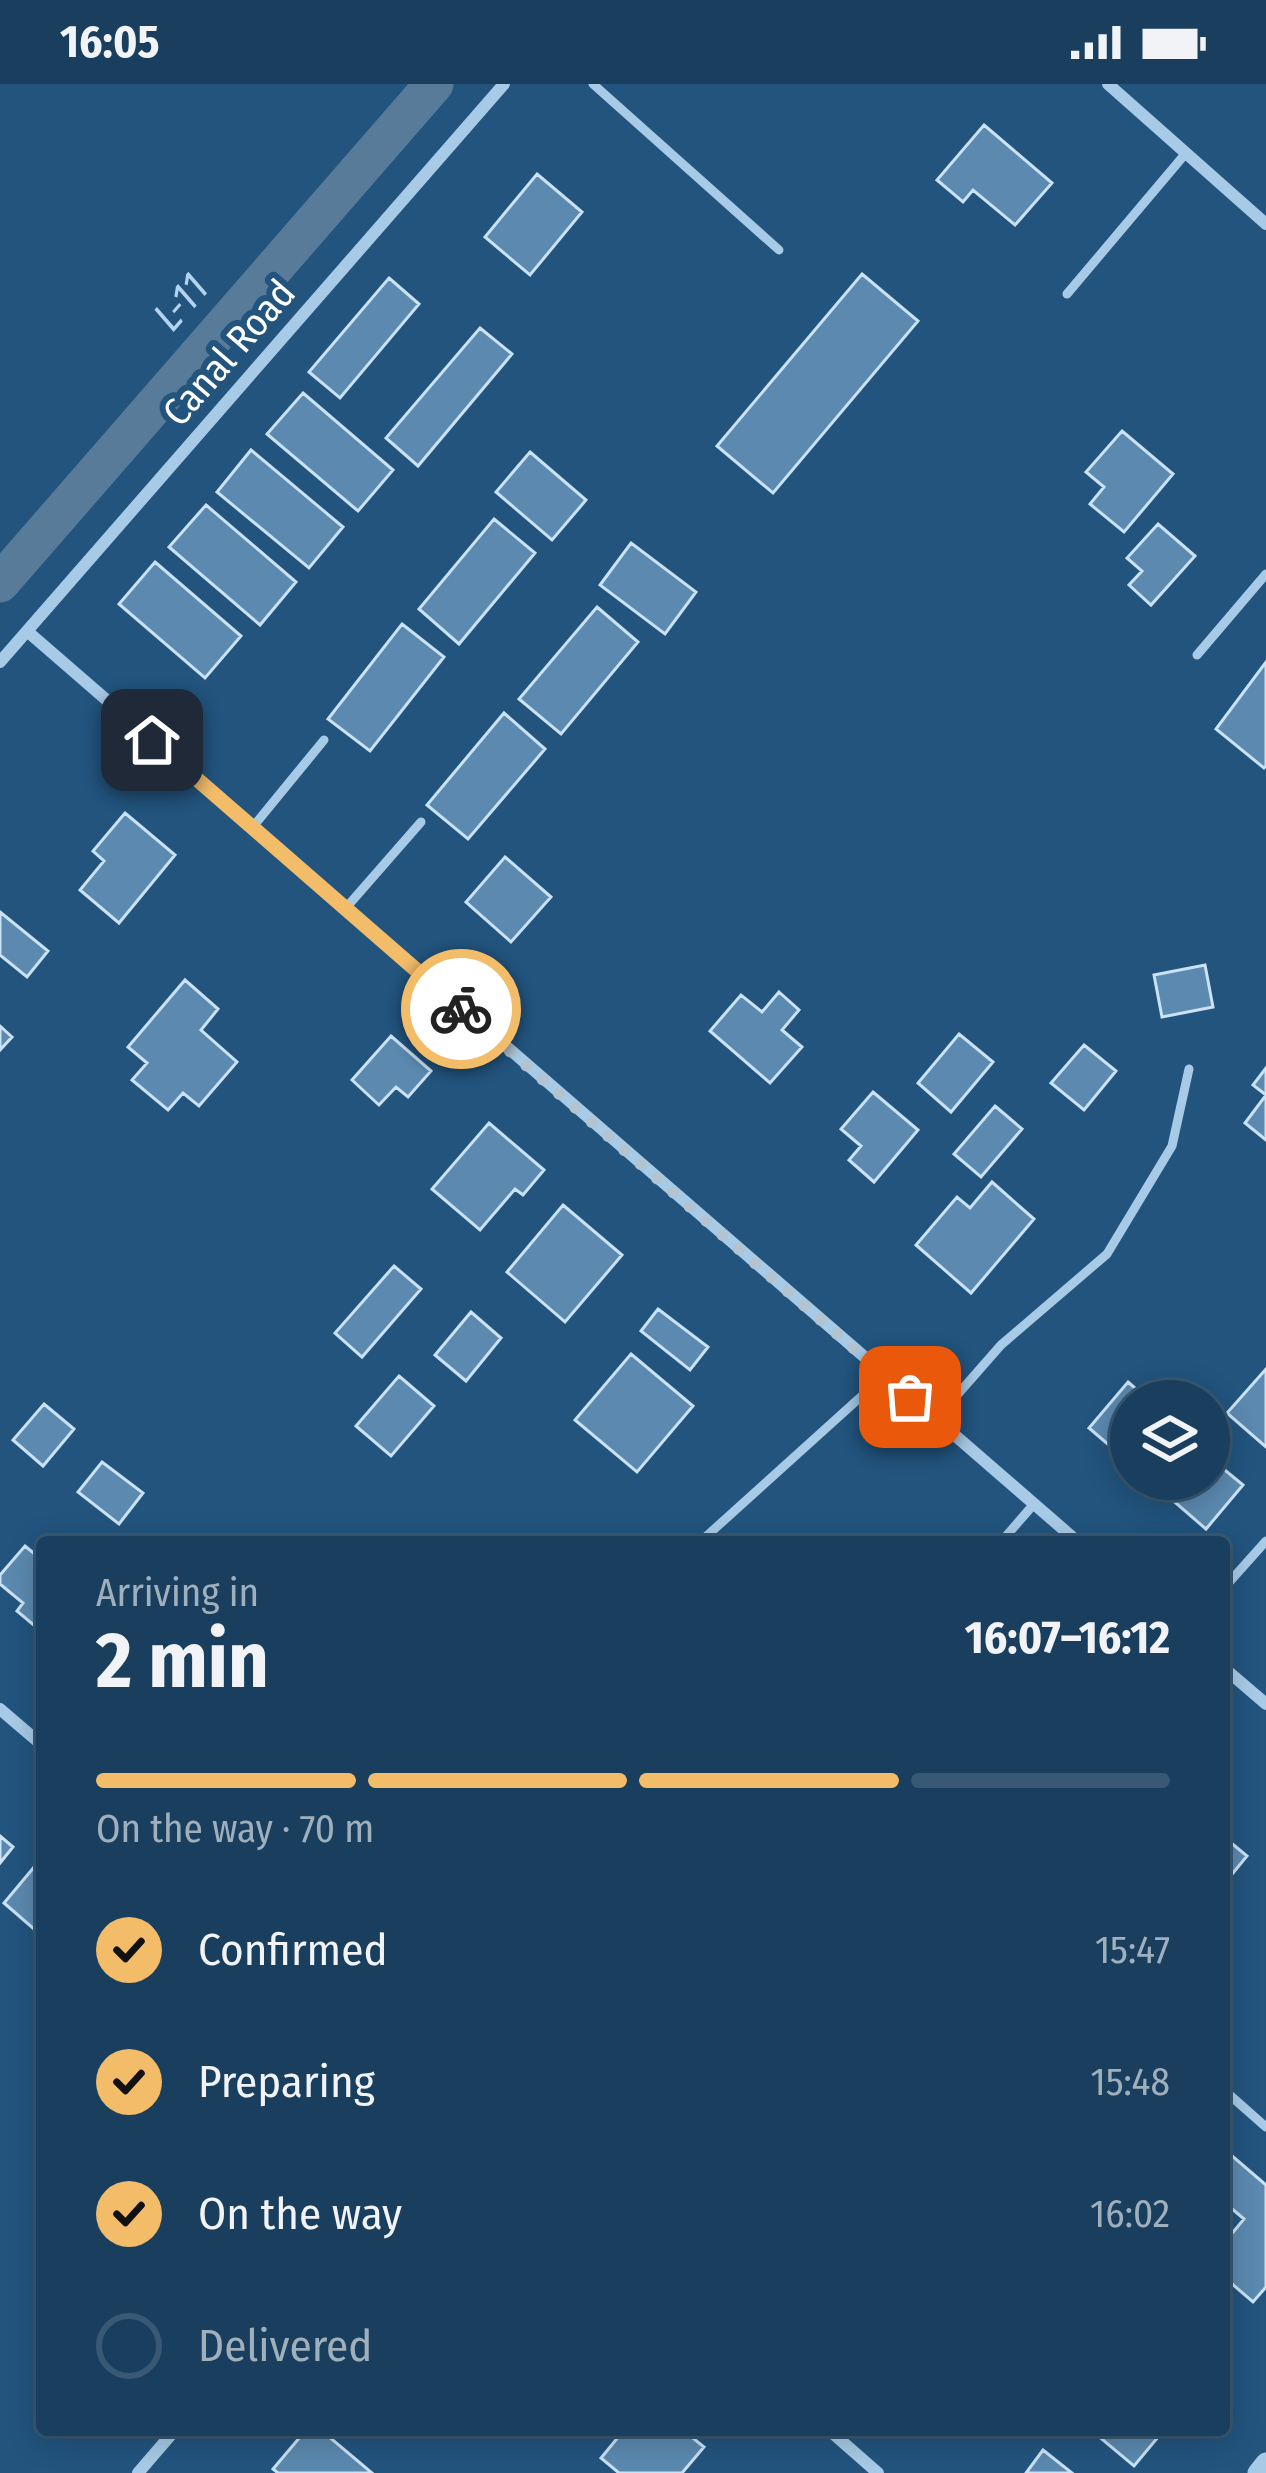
<!DOCTYPE html>
<meta charset="utf-8">
<style>
body{margin:0;font-family:"Fira Sans Condensed",sans-serif;background:#234664;color:#f1f3f6;height:100vh;display:flex;flex-direction:column;font-size:45px;white-space:nowrap}
*{box-sizing:border-box;margin:0}
p{font-size:39px;color:#9fafbc}
.icon{flex:none;width:66px;height:66px;fill:none;stroke:currentColor;stroke-width:2;stroke-linecap:round;stroke-linejoin:round}
.map{position:relative;flex:1;overflow:hidden}
.details{position:absolute;left:36px;top:1452px;width:1194px;height:900px;display:flex;flex-direction:column;background:#1a3f5e;border-radius:12px;box-shadow:0 6px 30px #0003,0 0 0 3px #385873}
.details>*{flex:none}
.fabs{position:absolute;left:1110px;top:1296px;display:grid;gap:24px}
.fabs a{display:grid;place-items:center;width:120px;height:120px;border-radius:50%;background:#1a3f5e;box-shadow:0 6px 30px #0003,0 0 0 3px #385873;font-size:60px}
.pin{position:absolute;display:grid;place-items:center;width:102px;height:102px;color:#fff;margin:-51px;border-radius:24px;box-shadow:0 6px 18px #0006}
.courier{position:absolute;display:grid;place-items:center;width:120px;height:120px;margin:-60px;border:9px solid #f2bc69;border-radius:50%;background:#fff;color:#222;box-shadow:0 3px 15px #0007}
.overview em{font-style:normal;font-weight:700}
.overview div{display:flex;flex-direction:column-reverse}
.overview{display:flex;align-items:center;justify-content:space-between;height:204px;padding:0 60px}
h1{font-size:78px;font-weight:700;line-height:90px}
.bar{display:grid;grid-template-columns:repeat(4,1fr);gap:18px 12px;align-content:center;height:144px;padding:0 60px}
.bar i{height:15px;border-radius:9px;background:#385873}
.bar .selected{background:#f2bc69}
.bar p{grid-column:span 4}
ol{padding:0 60px;list-style:none}
li{display:flex;align-items:center;gap:36px;height:132px}
li p{margin-inline-start:auto}
li .icon{padding:12px;border-radius:50%;background:#f2bc69;color:#111;stroke-width:4}
li:last-child{color:#9fafbc}
li i{width:66px;height:66px;border:6px solid #385873;border-radius:50%}
.status{display:flex;justify-content:space-between;align-items:center;height:84px;padding:0 60px;background:#1a3f5e;direction:ltr}
.status svg{height:33px;fill:currentColor}
.map>svg:first-child{display:block}
</style>
<div class="status"><b>16:05</b><svg viewBox="0 0 49 12"><path d="M0 12V9h3v3zM5 12V6h3v6zM10 12V3h3v9zM15 12V0h3v12zM26 1h20v11H26zM47 4h2v5h-2z"/></svg></div>
<div class="map">
<svg width="1266" height="2389" viewBox="0 0 1266 2389">
<rect width="100%" height="100%" fill="#22547e"/>
<g fill="none" stroke-linecap="round" stroke-linejoin="round">
<path stroke="#577b99" stroke-width="39" d="M0,499L434,0"/>
</g>
<path fill="#5b89af" stroke="#cae2f5" stroke-width="3" d="M984,41L1052,99L1015,141L973,106L963,118L937,96Z
M537,90L582,128L530,191L485,153Z
M862,190L918,237L773,409L717,362Z
M389,194L419,220L340,314L309,288Z
M480,244L512,270L418,382L386,354Z
M303,309L393,386L358,427L267,350Z
M1122,347L1173,390L1124,448L1090,420L1104,403L1086,388Z
M251,366L343,443L309,484L217,408Z
M530,368L586,416L552,456L496,408Z
M206,421L296,498L260,541L169,463Z
M494,435L535,469L459,560L419,525Z
M1158,440L1195,472L1151,521L1129,501L1142,487L1127,474Z
M631,459L696,508L665,550L600,501Z
M155,478L241,552L205,594L119,520Z
M597,523L638,558L561,650L519,615Z
M402,540L444,573L370,667L328,635Z
M1266,578V682L1264,684L1216,645Z
M504,629L545,665L468,755L427,721Z
M125,729L175,771L119,839L80,806L104,777L93,767Z
M505,773L551,813L511,858L466,818Z
M0,828L48,867L27,893L0,871Z
M1205,881L1213,923L1162,933L1154,891Z
M185,896L218,925L201,946L237,978L199,1022L183,1009L168,1026L132,996L147,979L128,963Z
M779,908L799,926L782,946L802,963L770,999L710,947L741,911L762,928Z
M0,942L12,953L0,966Z
M959,950L993,978L951,1028L918,999Z
M391,952L431,987L408,1013L396,1003L379,1021L352,996Z
M1084,961L1116,987L1084,1026L1051,999Z
M1266,984V1011L1253,1001Z
M873,1008L918,1046L874,1098L849,1076L861,1062L841,1045Z
M1266,1011V1056L1245,1039Z
M995,1022L1022,1045L981,1093L954,1070Z
M489,1039L544,1086L523,1111L515,1105L480,1146L432,1105Z
M992,1098L1034,1135L971,1209L916,1161L957,1113L970,1124Z
M563,1121L622,1171L565,1238L507,1188Z
M394,1182L421,1205L362,1273L335,1249Z
M658,1225L708,1263L690,1286L641,1247Z
M471,1228L501,1254L466,1297L435,1271Z
M631,1270L693,1322L637,1388L575,1336Z
M1266,1285V1363L1227,1329Z
M399,1292L434,1322L391,1372L356,1342Z
M1128,1298L1150,1317H1131V1380L1089,1344Z
M44,1320L74,1345L43,1382L13,1356Z
M1209,1373L1243,1401L1206,1445L1148,1395H1209Z
M102,1378L143,1409L119,1440L78,1408Z
M25,1462L42,1476V1548L17,1527L23,1519L0,1500V1491Z
M0,1752L13,1763L0,1779Z
M1224,1753L1247,1772L1224,1800Z
M35,1782L42,1788V1852L4,1819Z
M1224,2065L1266,2101V2203L1253,2218L1224,2193V2159L1244,2135L1224,2118Z
M306,2346H321L372,2389H278L273,2385Z
M624,2346H683L704,2363L682,2389H619L601,2374Z
M1091,2346H1164L1134,2382Z
M1043,2366L1072,2389H1026Z"/>
<g fill="none" stroke-linecap="round" stroke-linejoin="round">
<path stroke="#a7cae6" stroke-width="9" d="M593,0L779,166
M1067,210L1186,69
M1197,571L1266,490
M252,744L324,656
M345,825L421,738
M936,1335L1001,1261L1107,1170L1172,1062L1189,985
M700,1458L885,1291
M1001,1458L1034,1420
M1224,1504L1266,1457
M1224,2006L1266,2043"/>
<path stroke="#a7cae6" stroke-width="12" d="M1108,0L1266,140
M27,547L1078,1458
M0,578L504,0
M1224,1584L1266,1620
M0,1625L42,1661
M829,2346L878,2389
M138,2389L175,2346"/>
<path stroke="#a7cae6" stroke-width="21" d="M1258,2389L1266,2379"/>
</g>
<g fill="none" stroke-linecap="round" stroke-linejoin="round">
<path stroke="#b2c3d2" stroke-width="12" stroke-dasharray="0 21.6" d="M461,925L910,1313"/>
<path stroke="#f2bc69" stroke-width="15" d="M152,656L461,925"/>
</g>
<g text-anchor="middle" dominant-baseline="central" stroke-width="12" stroke-linejoin="round" paint-order="stroke">
<g font-size="39" fill="#fff" stroke="#22547e">
<text transform="translate(229 269) rotate(-49)">Canal Road</text>
</g>
<g font-size="42" font-style="italic" fill="#b2d4ee" stroke="#22547e">
<text transform="translate(181 218) rotate(-49)">L-11</text>
</g>
</g>
</svg>
<div class="fabs">
<a><svg class="icon" aria-label="layers" viewBox="0 0 24 24"><path d="M12 4l9 5-9 5-9-5zM3 14l9 5 9-5"/></svg></a>
</div>
<div class="pin" style="left:910px;top:1313px;background:#ea580c"><svg class="icon" aria-label="bag" viewBox="0 0 24 24"><path d="M5 8h14l-1 12H6zM9 8a3 3 0 0 1 6 0"/></svg></div>
<div class="pin" style="left:152px;top:656px;background:#1f2937"><svg class="icon" aria-label="home" viewBox="0 0 24 24"><path d="M3 11l9-7 9 7M6 9v11h12V9"/></svg></div>
<div class="courier" style="left:461px;top:925px"><svg class="icon" aria-label="bike" viewBox="0 0 24 24"><circle cx="6" cy="16" r="4"/><circle cx="18" cy="16" r="4"/><path d="M6 16l4-8h5l3 8M10 8l3 8H6M13 5h3"/></svg></div>
<section class="details">
<div class="overview"><div><h1>2 min</h1><p>Arriving in</p></div><em>16:07–16:12</em></div>
<div class="bar"><i class="selected"></i><i class="selected"></i><i class="selected"></i><i></i><p>On the way · 70 m</p></div>
<ol>
<li><svg class="icon" aria-label="check" viewBox="0 0 24 24"><path d="M5 12l5 5 9-10"/></svg>Confirmed<p>15:47</p></li>
<li><svg class="icon" aria-label="check" viewBox="0 0 24 24"><path d="M5 12l5 5 9-10"/></svg>Preparing<p>15:48</p></li>
<li><svg class="icon" aria-label="check" viewBox="0 0 24 24"><path d="M5 12l5 5 9-10"/></svg>On the way<p>16:02</p></li>
<li><i></i>Delivered</li>
</ol>
</section>
</div>
